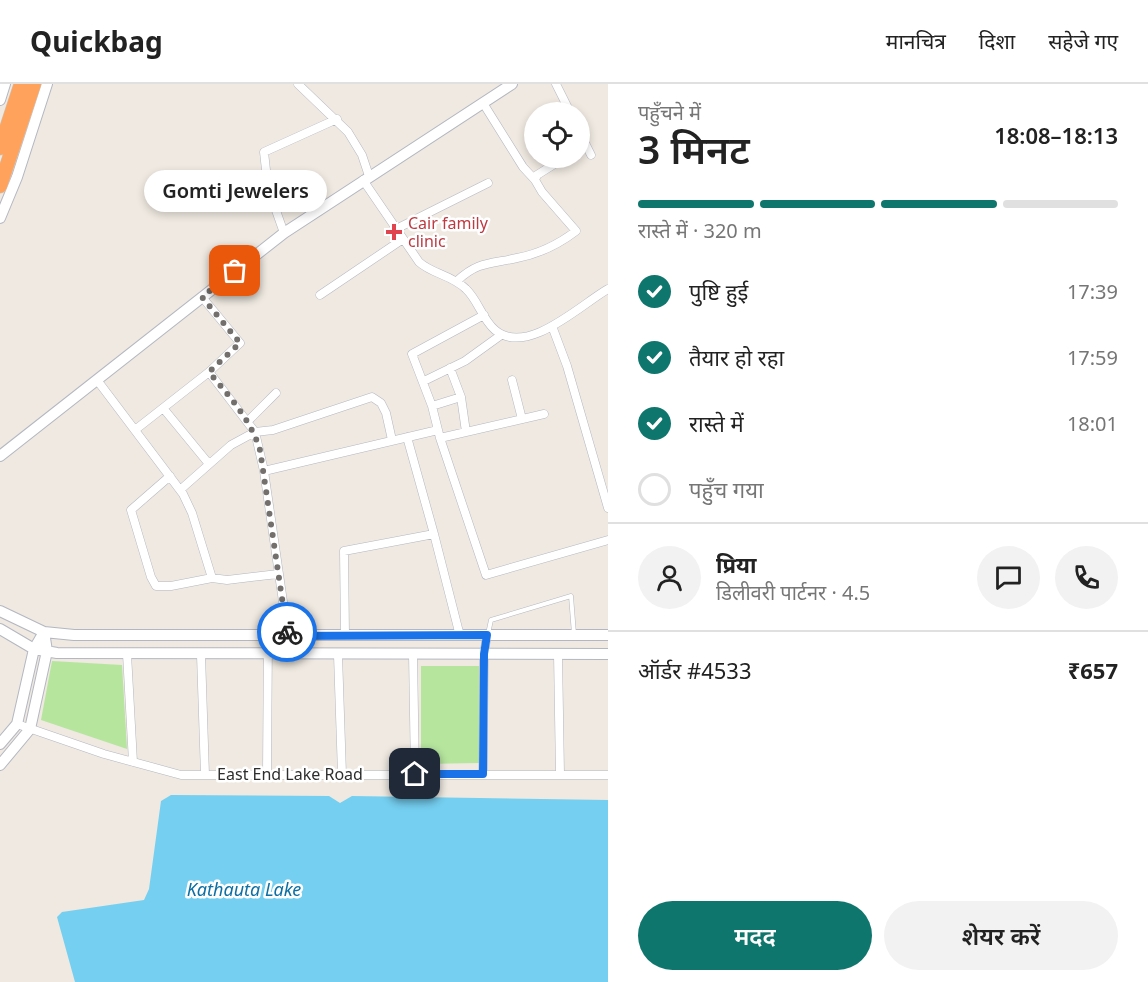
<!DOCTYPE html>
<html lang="hi">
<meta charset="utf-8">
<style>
body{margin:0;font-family:"Noto Sans","Noto Sans Devanagari",sans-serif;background:#f2f2f2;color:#222;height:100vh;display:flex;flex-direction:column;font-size:22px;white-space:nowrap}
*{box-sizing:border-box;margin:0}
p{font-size:20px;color:#767676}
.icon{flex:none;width:33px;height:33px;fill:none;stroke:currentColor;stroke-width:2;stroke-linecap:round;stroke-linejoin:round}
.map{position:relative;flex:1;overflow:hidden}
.side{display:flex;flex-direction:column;background:#fff;width:540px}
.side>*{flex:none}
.buttons{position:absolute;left:524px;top:18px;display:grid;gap:12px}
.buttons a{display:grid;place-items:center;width:66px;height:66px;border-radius:50%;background:#fff;box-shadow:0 3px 9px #0003;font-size:30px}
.pin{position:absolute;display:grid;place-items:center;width:51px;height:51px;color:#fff;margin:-26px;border-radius:12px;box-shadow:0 3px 9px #0006}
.courier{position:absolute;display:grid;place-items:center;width:60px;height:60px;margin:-30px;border:4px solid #1a73e8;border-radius:50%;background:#fff;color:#222;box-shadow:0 2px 8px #0007}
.bubble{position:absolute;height:42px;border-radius:21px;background:#fff;box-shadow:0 3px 9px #0003;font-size:20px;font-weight:600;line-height:42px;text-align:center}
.overview em{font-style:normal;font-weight:600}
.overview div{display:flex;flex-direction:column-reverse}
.overview{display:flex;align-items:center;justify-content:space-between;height:102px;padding:0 30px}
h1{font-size:39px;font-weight:600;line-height:45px}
.bar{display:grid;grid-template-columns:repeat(4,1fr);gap:9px 6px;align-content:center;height:72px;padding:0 30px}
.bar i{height:8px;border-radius:4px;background:#e0e0e0}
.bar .active{background:#0f766e}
.bar p{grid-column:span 4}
.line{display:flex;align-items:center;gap:15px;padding:0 30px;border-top:2px solid #e0e0e0}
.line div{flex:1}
.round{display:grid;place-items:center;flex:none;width:63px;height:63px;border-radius:32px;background:#f2f2f2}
ol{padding:0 30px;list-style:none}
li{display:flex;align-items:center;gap:18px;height:66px}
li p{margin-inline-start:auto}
li .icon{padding:6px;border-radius:50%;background:#0f766e;color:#fff;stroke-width:4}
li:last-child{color:#767676}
li i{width:33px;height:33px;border:3px solid #e0e0e0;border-radius:50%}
.action{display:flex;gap:12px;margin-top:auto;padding:12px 30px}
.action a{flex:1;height:69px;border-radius:36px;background:#0f766e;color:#fff;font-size:24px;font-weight:600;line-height:69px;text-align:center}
.action a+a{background:#f2f2f2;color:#222}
header{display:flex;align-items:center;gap:36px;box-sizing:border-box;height:84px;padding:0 30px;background:#fff;border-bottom:2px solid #e0e0e0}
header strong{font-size:28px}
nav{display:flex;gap:33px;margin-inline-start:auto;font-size:21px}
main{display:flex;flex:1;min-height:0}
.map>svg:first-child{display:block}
</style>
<header>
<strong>Quickbag</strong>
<nav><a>मानचित्र</a><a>दिशा</a><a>सहेजे गए</a></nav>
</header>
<main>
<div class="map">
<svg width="608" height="898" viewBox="0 0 608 898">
<rect width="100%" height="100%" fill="#efe9e1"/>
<path fill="#b6e59e" d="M52,577L122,581L127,665L41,636Z
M421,582H479V679L421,680Z"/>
<path fill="#75cff0" d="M171,711L329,712L340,719L352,712L608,716V898H75L57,833L62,828L144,816L149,805L161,717Z"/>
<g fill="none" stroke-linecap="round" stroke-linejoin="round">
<defs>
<path id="lane" d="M488,550L491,536L571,512L574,550"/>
<path id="street" d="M298,0L348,48L362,71L369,92
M556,0L570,28
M483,19L523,83L535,96
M579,47L591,71
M363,96L419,178C432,190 452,191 466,205C478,216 482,235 495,246C527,273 580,221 608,205
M396,145L488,99
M284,149L268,104L264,68L337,35
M457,197C478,177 491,180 517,174C538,170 559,160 576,147L542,108L535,96L537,91L564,74
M320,211L403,155
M202,213L240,259L209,288L255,348L264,387
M484,231L412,270L432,322L440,354L544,330
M552,242L567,282L608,424
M450,284L461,313L466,348
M97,296L183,410L192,429L212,494L227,496L278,490
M512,296L522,335
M424,297L465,277L501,251
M432,322L461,313
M163,324L209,380
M248,337L276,309
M135,346L209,288
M440,354L486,491L608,456
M170,392L131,426L151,493L156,502H171L212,494
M180,406L231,361L255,348L273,346L372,313L381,319L386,329L392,356
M434,450L460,552
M288,552L264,387L438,346
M345,552L344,467L434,450L407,353
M127,570L133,678
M413,570L415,690
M558,570L560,690
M201,571L205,691
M338,571L342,690
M17,640L104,670L181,691H608
M267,690L268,552
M483,690L484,570L487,551"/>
<path id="secondary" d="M0,16L5,0
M0,134L17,93L47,0
M0,372L284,149L512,0
M0,527L44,548L74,551H608
M0,545L34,565L57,569L608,570
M0,660L17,640L34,565L44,548
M0,681L30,645L47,567L44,548"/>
<path id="highway" d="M0,64L21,0
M0,102L34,0"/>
</defs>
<use href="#lane" stroke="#b4b7c1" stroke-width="5"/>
<use href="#street" stroke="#b4b7c1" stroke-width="9"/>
<use href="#secondary" stroke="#b4b7c1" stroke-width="12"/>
<use href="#highway" stroke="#c9c9c9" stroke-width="15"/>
<use href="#lane" stroke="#fff" stroke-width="4"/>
<use href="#street" stroke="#fff" stroke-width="8"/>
<use href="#secondary" stroke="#fff" stroke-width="10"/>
<use href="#highway" stroke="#ffa35c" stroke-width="14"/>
</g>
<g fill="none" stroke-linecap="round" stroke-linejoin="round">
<path stroke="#726f6d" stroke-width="6" stroke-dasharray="0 10.8" d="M235,187L202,213L240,259L209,288C229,312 251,336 260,366L287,548"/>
<path stroke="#1a73e8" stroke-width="8" d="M287,548L288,552L487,551L484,570L483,690H415"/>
</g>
<path fill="#e0444e" stroke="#fff" stroke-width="2" d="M391 139h6v6h6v6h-6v6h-6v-6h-6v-6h6z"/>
<g text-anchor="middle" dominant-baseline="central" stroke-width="5" stroke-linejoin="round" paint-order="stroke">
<g font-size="16" fill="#be3a42" stroke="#fff" text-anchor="start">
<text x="408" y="139">Cair family<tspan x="408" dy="18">clinic</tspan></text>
</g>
<g font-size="16" fill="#2e2e2e" stroke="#fff">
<text x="290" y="690">East End Lake Road</text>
</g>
<g font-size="18" font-style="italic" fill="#0d6fa3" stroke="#fff">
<text x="244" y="805">Kathauta Lake</text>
</g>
</g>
</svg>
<div class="buttons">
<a><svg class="icon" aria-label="locate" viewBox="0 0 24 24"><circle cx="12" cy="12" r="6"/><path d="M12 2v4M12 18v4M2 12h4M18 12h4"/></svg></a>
</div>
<div class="pin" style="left:235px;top:187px;background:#ea580c"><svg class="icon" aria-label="bag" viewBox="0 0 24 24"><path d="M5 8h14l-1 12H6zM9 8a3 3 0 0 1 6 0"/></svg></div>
<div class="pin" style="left:415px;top:690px;background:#1f2937"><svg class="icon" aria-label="home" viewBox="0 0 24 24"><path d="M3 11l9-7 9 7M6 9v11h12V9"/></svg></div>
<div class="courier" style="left:287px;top:548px"><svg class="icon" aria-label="bike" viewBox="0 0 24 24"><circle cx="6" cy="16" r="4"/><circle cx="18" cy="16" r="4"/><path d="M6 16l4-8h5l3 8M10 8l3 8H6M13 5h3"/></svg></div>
<div class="bubble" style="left:144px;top:86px;width:183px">Gomti Jewelers</div>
</div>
<section class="side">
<div class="overview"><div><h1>3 मिनट</h1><p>पहुँचने में</p></div><em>18:08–18:13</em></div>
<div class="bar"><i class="active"></i><i class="active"></i><i class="active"></i><i></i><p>रास्ते में · 320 m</p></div>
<ol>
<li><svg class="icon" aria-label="check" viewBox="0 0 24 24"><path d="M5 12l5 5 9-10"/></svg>पुष्टि हुई<p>17:39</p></li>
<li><svg class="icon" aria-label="check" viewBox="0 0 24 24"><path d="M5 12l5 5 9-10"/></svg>तैयार हो रहा<p>17:59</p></li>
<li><svg class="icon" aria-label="check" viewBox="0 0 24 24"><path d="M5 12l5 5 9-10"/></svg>रास्ते में<p>18:01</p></li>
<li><i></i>पहुँच गया</li>
</ol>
<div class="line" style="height:108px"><a class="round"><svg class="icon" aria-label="person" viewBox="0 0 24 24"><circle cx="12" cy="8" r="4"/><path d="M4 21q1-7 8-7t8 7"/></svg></a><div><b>प्रिया</b><p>डिलीवरी पार्टनर · 4.5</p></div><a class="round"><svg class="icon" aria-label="chat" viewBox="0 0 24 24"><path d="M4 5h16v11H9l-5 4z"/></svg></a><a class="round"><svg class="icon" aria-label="phone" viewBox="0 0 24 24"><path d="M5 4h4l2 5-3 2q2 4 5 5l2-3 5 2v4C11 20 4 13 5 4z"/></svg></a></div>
<div class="line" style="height:78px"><div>ऑर्डर #4533</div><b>₹657</b></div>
<div class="action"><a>मदद</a><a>शेयर करें</a></div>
</section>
</main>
